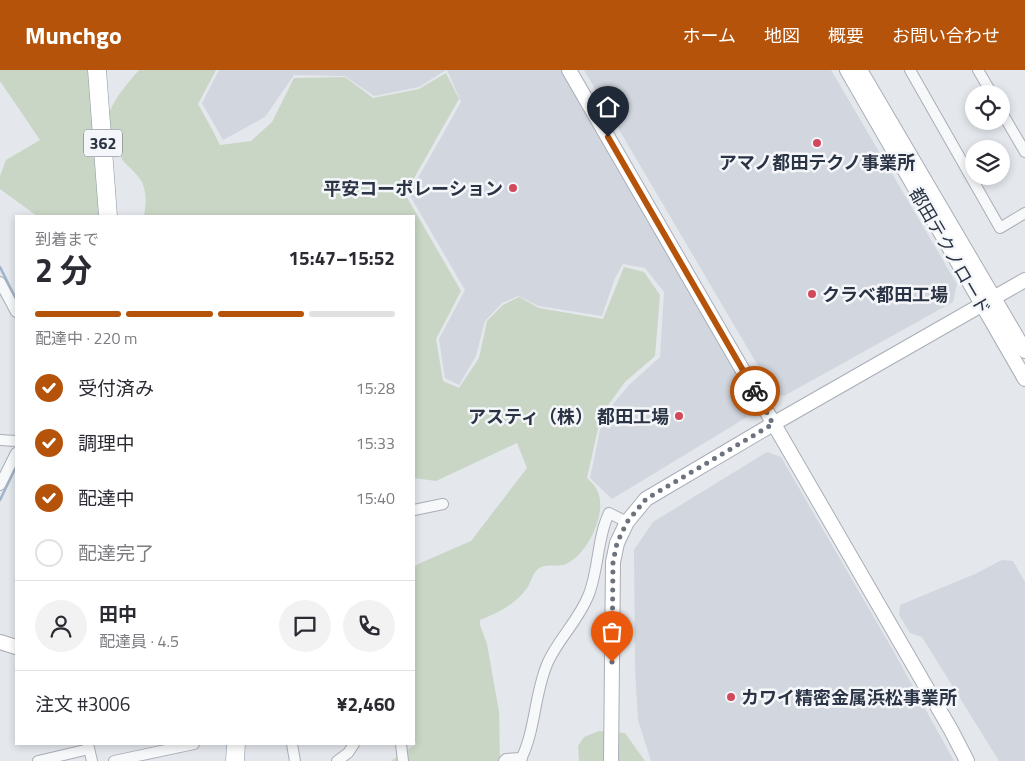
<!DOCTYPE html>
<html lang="ja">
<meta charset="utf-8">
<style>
body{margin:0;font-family:"Titillium Web","Noto Sans JP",sans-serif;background:#f2f2f3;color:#2b2b33;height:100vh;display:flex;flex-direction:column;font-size:19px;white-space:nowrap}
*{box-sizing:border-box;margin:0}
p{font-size:16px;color:#7c7c81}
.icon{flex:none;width:28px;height:28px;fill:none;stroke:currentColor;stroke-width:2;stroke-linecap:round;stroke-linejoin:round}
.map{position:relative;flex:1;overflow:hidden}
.sheet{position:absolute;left:15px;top:145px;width:400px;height:530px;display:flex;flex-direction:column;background:#fff;border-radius:0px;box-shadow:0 2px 8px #0003}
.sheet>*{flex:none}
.buttons{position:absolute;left:965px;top:15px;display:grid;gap:10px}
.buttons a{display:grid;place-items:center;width:45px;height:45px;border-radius:50%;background:#fff;box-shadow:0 2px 8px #0003;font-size:25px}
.pin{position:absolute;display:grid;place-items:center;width:42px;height:42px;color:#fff;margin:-51px -21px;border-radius:50% 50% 50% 0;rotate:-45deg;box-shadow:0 0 5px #0007}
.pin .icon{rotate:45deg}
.courier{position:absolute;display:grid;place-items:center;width:50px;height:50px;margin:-25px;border:4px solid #b45309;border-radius:50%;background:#fff;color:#222;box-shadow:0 1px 6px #0007}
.head em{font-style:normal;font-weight:700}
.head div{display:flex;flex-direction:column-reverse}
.head{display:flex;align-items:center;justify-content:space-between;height:85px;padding:0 20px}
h1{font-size:32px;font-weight:700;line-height:38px}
.bar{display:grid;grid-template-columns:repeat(4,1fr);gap:8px 5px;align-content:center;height:60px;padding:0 20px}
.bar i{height:6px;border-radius:4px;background:#e1e1e2}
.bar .on{background:#b45309}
.bar p{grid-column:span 4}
.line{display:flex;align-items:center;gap:12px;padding:0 20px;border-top:1px solid #e1e1e2}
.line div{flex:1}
.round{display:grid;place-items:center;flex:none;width:52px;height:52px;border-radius:26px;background:#f2f2f3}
ol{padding:0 20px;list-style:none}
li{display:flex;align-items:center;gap:15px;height:55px}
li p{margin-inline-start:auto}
li .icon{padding:5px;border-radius:50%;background:#b45309;color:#fff;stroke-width:4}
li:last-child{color:#7c7c81}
li i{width:28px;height:28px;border:2px solid #e1e1e2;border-radius:50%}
header{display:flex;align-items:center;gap:30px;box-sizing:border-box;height:70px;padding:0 25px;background:#b45309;color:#fff}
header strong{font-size:24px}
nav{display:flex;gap:28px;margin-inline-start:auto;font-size:18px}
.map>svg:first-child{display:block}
</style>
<header>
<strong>Munchgo</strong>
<nav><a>ホーム</a><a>地図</a><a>概要</a><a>お問い合わせ</a></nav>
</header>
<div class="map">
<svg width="1025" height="691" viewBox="0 0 1025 691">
<rect width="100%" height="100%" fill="#e4e7ec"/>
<path fill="#d2d6de" d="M219,0H446L419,17L374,26L345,6L294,5L265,47L223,70L202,33Z
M447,0H565L757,332L752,344L612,429L590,408L603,346L629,315L660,287L664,222L645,198L623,194L615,208L602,246L539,236L518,226L502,233L485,251L476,286L459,315L445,308L439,269L465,220L409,124L461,32Z
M584,0H831L957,214L953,232L784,326L774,323Z
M767,382L781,387L894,582L954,691H651L638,650L635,599L634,480L653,452Z
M1002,490L1013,491L1025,512V691H999L922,567L910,563L899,545L900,535L975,504Z"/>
<path fill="#c9d6c5" d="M0,0H89L104,146H37L0,119V106L6,90L40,70L0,11Z
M139,0H216L198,34L213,61L220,75L251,71L272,52L294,8L345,7L373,28L419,19L446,3L459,29L405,124L461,221L436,269L443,311L459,318L479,288L487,251L503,235L519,227L539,238L603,249L624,197L644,202L660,225L655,286L625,312L601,345L587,408C590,411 595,415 597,420C608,441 589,482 568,493C558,499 544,491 536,501C532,505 531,513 527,518C516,534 498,543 480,550V555L487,574L499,642L500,691H391L416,674L414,670V497L418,494L471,471L527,398L517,373L436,411L414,408V146H144C146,134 147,124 142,112C138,105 130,98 124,92C117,82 106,53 110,41C116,26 129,12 139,0Z
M599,661L625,663L645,691H579L578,676L584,667Z"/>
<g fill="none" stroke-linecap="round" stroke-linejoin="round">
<path stroke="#9fb4cc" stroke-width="2.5" d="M0,197L16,229
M0,430L16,397"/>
<defs>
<path id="street" d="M910,0L1000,158L1025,143
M978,0L992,24
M1001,41L1025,82
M0,212L16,242
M0,370L16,371
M0,415L16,383
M414,440L443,434
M88,674L92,691
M292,674L295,691
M401,674L403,691
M38,691L89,679
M114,691L194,674
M337,691L348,683L354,674
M504,691L506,689L522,688
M520,691C536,661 534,623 548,592C559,568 579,550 589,524C599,498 597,468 609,443L627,452"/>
<path id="secondary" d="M569,0L951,660L967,691
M847,0L1025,309
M860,0L1025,281
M0,572L16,577
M611,691L613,492L617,473L627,452L646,429L773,354L1025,210"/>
<path id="highway" d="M97,0L108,146
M235,691L236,674"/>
</defs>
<use href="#street" stroke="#a9aeb7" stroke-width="12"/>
<use href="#secondary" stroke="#a9aeb7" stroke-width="16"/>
<use href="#highway" stroke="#8b94a3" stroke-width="19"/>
<use href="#street" stroke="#f7f8fa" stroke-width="10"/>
<use href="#secondary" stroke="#fff" stroke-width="14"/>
<use href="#highway" stroke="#fff" stroke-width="18"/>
</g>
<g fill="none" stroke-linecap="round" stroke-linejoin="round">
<path stroke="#6c737f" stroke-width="5" stroke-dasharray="0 9" d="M612,592L613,492L617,473L627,452L646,429L773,354L755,321"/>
<path stroke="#b45309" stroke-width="6" d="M608,67L755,321"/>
</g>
<g fill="#d1495b" stroke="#f4f6f9" stroke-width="2">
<circle cx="817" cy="73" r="5"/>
<circle cx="513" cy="118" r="5"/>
<circle cx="812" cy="224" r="5"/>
<circle cx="679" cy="346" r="5"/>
<circle cx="731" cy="627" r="5"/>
</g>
<g text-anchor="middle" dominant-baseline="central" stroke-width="5" stroke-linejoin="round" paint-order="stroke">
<rect fill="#f4f6f9" stroke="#676e7b" stroke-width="1" x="84" y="59.5" width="38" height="27" rx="4"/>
<g font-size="16" font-weight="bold" fill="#2b3445">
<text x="103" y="73">362</text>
</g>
<g font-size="18" font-weight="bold" fill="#2b3445" stroke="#f4f6f9" text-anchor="end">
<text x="817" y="92" text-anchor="middle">アマノ都田テクノ事業所</text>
<text x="503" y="118">平安コーポレーション</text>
<text x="822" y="224" text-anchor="start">クラベ都田工場</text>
<text x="669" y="346">アスティ（株） 都田工場</text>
<text x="741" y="627" text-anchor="start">カワイ精密金属浜松事業所</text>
</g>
<g font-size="18" fill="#2b3445" stroke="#f4f6f9">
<text transform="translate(950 181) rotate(60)">都田テクノロード</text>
</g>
</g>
</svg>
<div class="buttons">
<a><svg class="icon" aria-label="locate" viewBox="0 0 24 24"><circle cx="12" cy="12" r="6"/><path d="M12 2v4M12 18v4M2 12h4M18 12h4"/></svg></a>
<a><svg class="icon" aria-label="layers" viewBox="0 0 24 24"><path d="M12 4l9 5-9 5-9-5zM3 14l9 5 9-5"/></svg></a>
</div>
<div class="pin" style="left:612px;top:592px;background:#ea580c"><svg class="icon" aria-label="bag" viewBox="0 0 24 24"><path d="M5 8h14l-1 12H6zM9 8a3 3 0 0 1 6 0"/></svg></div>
<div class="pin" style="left:608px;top:67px;background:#1f2937"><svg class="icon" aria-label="home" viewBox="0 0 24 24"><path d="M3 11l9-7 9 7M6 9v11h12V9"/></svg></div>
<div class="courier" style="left:755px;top:321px"><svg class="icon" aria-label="bike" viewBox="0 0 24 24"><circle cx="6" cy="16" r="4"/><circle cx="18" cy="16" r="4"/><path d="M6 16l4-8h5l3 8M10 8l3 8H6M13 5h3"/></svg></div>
<section class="sheet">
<div class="head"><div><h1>2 分</h1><p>到着まで</p></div><em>15:47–15:52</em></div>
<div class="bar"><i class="on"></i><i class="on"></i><i class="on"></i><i></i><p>配達中 · 220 m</p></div>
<ol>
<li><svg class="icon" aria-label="check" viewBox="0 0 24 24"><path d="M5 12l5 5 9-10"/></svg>受付済み<p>15:28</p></li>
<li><svg class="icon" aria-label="check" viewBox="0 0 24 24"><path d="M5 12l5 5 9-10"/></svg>調理中<p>15:33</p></li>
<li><svg class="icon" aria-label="check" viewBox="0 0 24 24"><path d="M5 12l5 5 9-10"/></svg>配達中<p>15:40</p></li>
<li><i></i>配達完了</li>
</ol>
<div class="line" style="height:90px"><a class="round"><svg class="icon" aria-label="person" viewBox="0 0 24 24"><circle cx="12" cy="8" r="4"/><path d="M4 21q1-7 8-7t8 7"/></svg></a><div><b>田中</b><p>配達員 · 4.5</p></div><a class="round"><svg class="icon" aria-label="chat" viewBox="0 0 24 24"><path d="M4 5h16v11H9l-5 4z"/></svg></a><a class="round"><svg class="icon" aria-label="phone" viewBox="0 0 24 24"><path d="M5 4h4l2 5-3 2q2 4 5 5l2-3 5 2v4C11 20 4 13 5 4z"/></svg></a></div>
<div class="line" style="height:65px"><div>注文 #3006</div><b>¥2,460</b></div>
</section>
</div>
